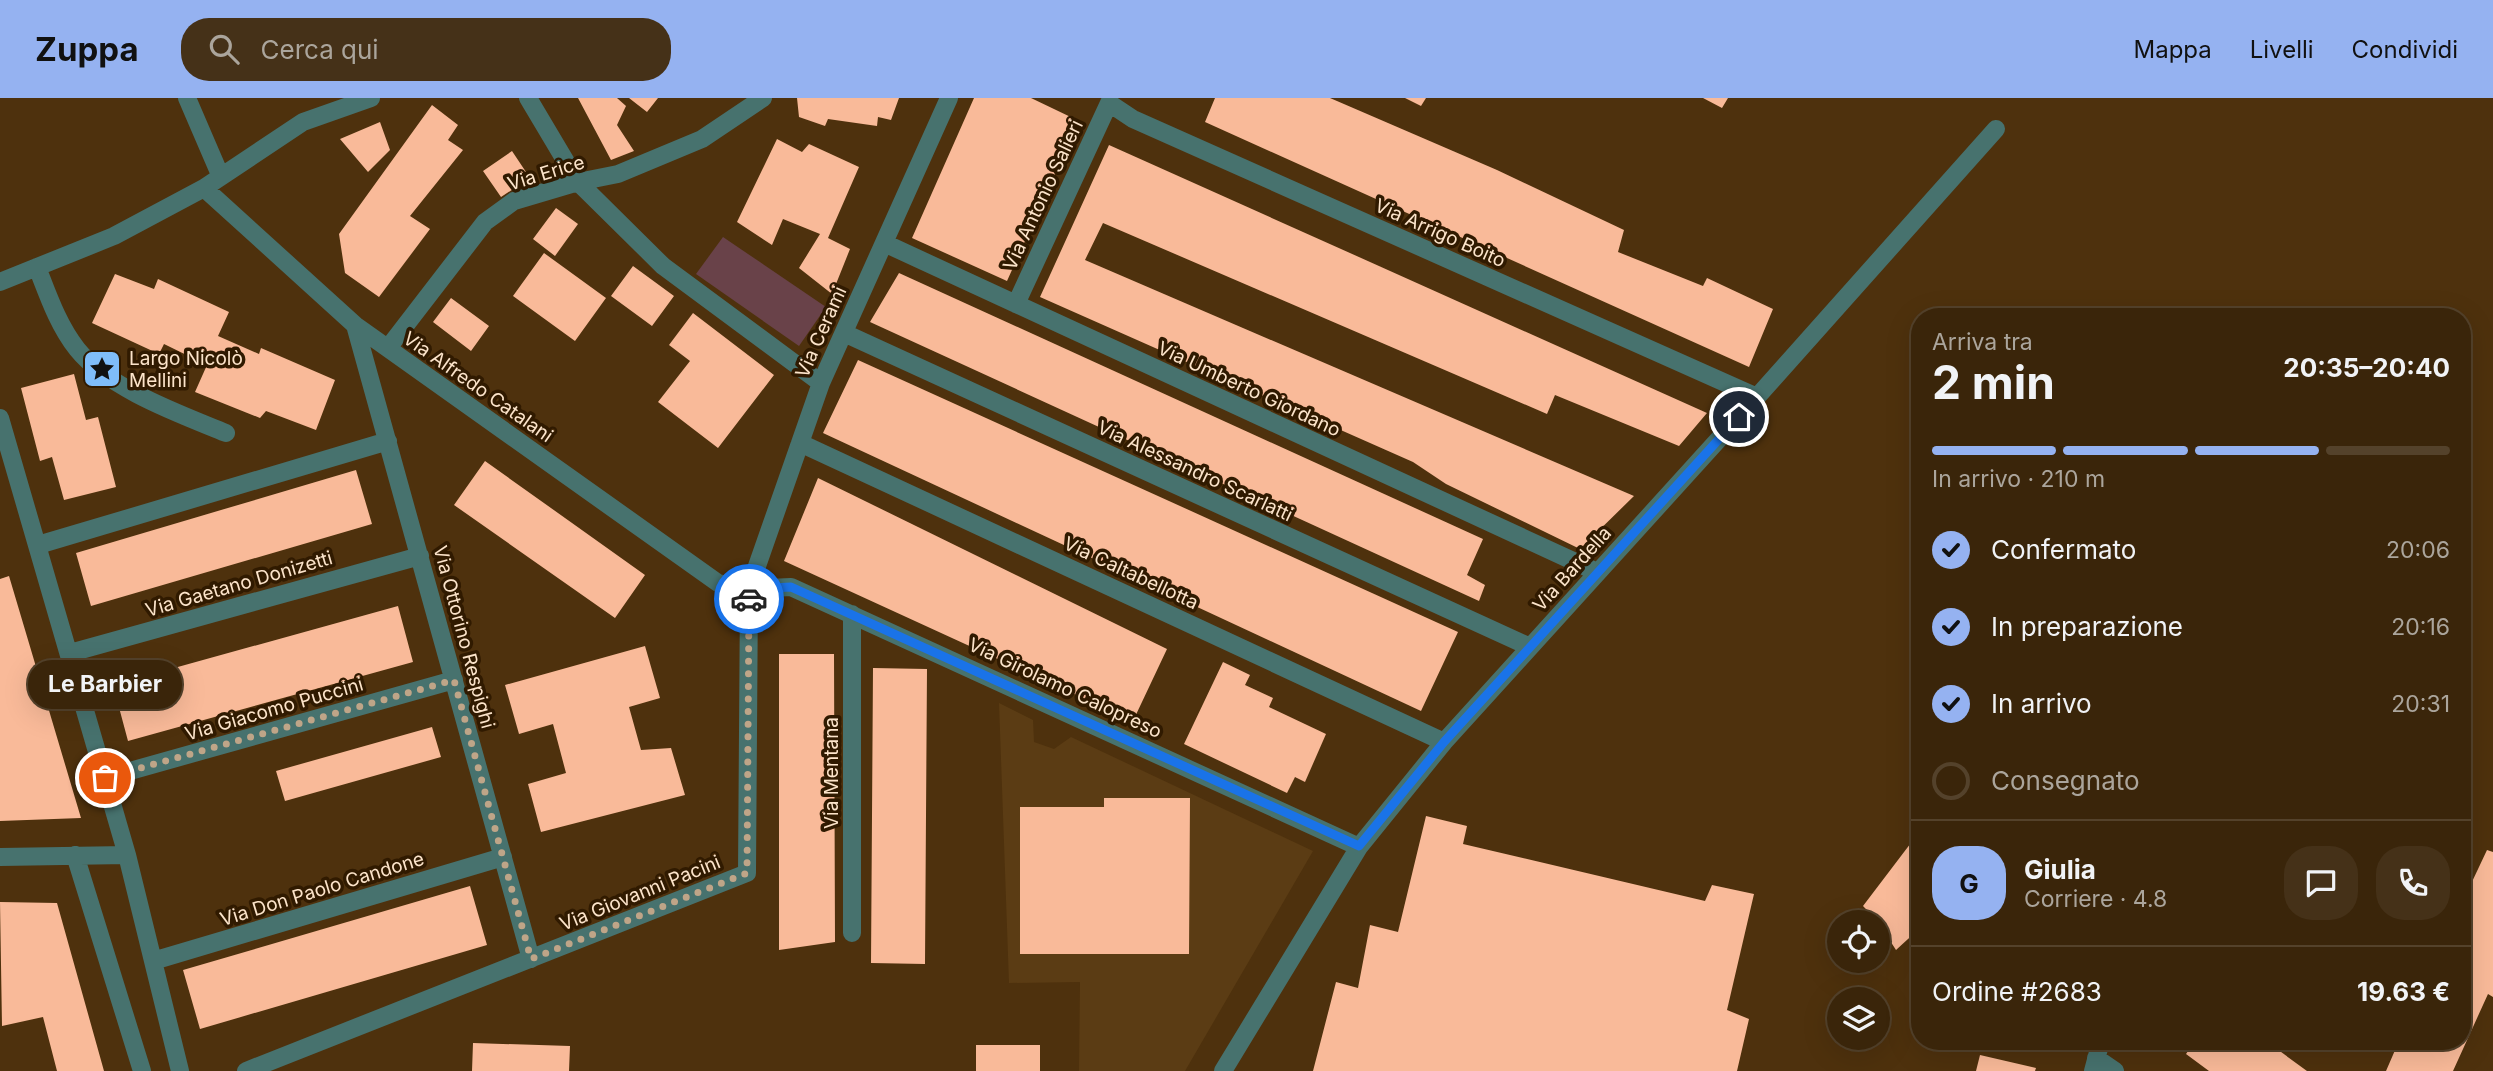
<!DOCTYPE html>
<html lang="it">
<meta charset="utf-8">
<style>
body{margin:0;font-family:Inter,sans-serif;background:#453118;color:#f1f3f6;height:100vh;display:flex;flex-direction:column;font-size:26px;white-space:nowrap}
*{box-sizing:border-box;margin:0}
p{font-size:23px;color:#aba59c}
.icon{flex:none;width:38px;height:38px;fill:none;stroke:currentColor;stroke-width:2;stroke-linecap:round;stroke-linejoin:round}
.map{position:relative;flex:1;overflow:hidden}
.sheet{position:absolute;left:1911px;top:210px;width:560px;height:742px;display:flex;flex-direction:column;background:#3a250a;border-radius:28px;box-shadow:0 7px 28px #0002,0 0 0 2px #54422b}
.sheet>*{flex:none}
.buttons{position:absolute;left:1827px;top:812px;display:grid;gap:14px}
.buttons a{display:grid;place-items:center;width:63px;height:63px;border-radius:50%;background:#3a250a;box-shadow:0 7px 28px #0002,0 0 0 2px #54422b;font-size:35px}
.pin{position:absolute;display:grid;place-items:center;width:60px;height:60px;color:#fff;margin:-30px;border:4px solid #fff;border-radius:50%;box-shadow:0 2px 7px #0007}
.courier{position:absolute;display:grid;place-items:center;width:70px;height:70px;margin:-35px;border:5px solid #1a73e8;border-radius:50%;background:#fff;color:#222;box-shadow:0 2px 9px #0007}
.bubble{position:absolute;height:49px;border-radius:24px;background:#3a250a;box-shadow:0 7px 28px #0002,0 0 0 2px #54422b;font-size:23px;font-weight:700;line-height:49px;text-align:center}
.headline em{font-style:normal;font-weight:700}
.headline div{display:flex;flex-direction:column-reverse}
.headline{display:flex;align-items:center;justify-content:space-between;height:119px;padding:0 21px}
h1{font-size:46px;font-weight:700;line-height:52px}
.bar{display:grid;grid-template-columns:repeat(4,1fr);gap:10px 7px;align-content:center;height:84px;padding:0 21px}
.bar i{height:9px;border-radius:5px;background:#54422b}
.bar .selected{background:#95b2f1}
.bar p{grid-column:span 4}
.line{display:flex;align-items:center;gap:18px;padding:0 21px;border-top:2px solid #54422b}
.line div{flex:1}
.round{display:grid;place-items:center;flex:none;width:74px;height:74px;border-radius:28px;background:#453118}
ol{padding:0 21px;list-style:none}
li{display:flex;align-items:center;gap:21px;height:77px}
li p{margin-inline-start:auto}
li .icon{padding:7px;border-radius:50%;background:#95b2f1;color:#111;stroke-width:4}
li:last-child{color:#aba59c}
li i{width:38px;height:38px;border:4px solid #54422b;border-radius:50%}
header{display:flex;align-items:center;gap:42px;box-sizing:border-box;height:98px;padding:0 35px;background:#95b2f1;color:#111}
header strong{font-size:33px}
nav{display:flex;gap:38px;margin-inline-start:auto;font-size:24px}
.search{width:490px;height:63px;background:#453118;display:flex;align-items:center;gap:18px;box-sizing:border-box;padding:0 24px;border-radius:28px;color:#aba59c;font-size:26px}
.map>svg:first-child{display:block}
</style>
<header>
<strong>Zuppa</strong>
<div class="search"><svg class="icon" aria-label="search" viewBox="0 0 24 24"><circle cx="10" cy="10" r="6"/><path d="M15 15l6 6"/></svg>Cerca qui</div>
<nav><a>Mappa</a><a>Livelli</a><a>Condividi</a></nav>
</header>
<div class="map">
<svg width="2493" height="973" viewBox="0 0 2493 973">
<rect width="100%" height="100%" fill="#4e310d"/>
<path fill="#5b3c14" d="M999,605L1033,622L1034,644L1054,651L1071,639L1313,753L1185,973H1079L1080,884L1009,885Z"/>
<path fill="#694249" d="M723,139L826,209L799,248L696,176Z"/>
<path fill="#f9ba99" d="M578,0H617L626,8L617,27L634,53L611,62Z
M629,0H658L647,14Z
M797,0H899L891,22L878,19L877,28L828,21L825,28L799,19Z
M974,0H1031L1079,23L1007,183L912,140Z
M1215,0H1330L1497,72L1624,132L1618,154L1703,188L1707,180L1773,211L1749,269L1205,24Z
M1405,0H1426L1421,8Z
M1703,0H1728L1722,10Z
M432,7L458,27L448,42L463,52L410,118L430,131L379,199L345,175L339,136Z
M380,24L390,52L368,74L340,41Z
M777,41L802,54L809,46L859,69L828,140L850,151L832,196L799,170L820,136L783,121L772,147L737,124Z
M1109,47L1707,315L1679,348L1555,297L1547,316L1103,125L1085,162L1634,398L1580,451L1446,386L1413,364L1040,199Z
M512,53L530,80L501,99L483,73Z
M556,110L578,126L555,158L533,141Z
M544,155L606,200L575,243L513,198Z
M633,168L674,198L652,228L611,198Z
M899,175L1483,441L1467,477L1485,487L1479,503L870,224Z
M115,176L154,191L158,181L229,214L218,238L259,256L261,250L335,282L316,332L266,313L260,320L195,294L207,267L164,246L159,256L92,225Z
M451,200L489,228L471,253L433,224Z
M693,215L774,277L718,350L658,304L690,263L669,247Z
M858,262L1458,534L1421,613L823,335Z
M74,276L86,322L98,319L116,389L64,402L52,359L40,363L21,290Z
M485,363L645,477L615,520L454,407Z
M356,372L372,426L91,508L76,455Z
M818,380L1167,551L1133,623L784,463Z
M9,478L81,720L0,723V481Z
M398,508L413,564L128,643L113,587Z
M645,548L660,600L629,609L641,652L671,650L685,697L541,734L528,686L566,675L553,626L519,636L505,587Z
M779,556H834L835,844L779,852Z
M1223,564L1250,577L1245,587L1273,600L1269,609L1326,636L1305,684L1295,679L1287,695L1184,646Z
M873,570L927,571L925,866L871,865Z
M432,629L441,659L285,703L276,673Z
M1104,700H1190L1189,856H1020V709H1104Z
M1426,718L1467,728L1463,746L1705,803L1712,787L1754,796L1727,912L1749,921L1737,973H1313L1336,884L1358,890L1370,827L1398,834Z
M1920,733V830L1896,852L1878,824L1863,808Z
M2487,752L2493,754V899L2488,896L2453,973H2386L2399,943H2462V805Z
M470,788L487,847L200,931L183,872Z
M0,804L57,805L104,973H57L43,919L2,928Z
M2195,943H2266L2307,973H2209L2186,956Z
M473,945L570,948L569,973H472Z
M976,947H1040V973H976Z
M1980,957L2036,970L2035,973H1976Z"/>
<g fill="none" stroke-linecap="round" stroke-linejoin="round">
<path stroke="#47726e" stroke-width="18" d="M187,0L221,79
M528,0L578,84L663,168L821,285
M1109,5L1133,21L1757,299
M204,90L355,227L718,485L749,491L791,489L1359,749
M884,145L1597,474
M37,169C48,197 58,227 77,251C109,291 180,316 226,335
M0,184L114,138L204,90L303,24L371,0
M1016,206L1109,5
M355,227L531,861
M844,235L1530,549
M388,250L485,124L514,103L578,84L618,76L702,41L763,0
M0,320L127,757L180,973
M800,345L1444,644
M38,447L388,343
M852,516V835
M70,555L420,458
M105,680L454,582
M75,757L142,973
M0,759L127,757
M153,863L503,759
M2096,960L2115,973
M246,973L747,775L749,491L821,285L949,0
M1223,973L1359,749L1444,644L1757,299L1996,31
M2093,973L2101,943"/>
</g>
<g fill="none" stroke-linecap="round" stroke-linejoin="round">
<path stroke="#bfa588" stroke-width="7" stroke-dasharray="0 12.6" d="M105,680L454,582L531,861L747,775L749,501"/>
<path stroke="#1a73e8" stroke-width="9" d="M749,501V491L791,489L1359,748L1444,644L1739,319"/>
</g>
<defs>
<symbol id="sight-square" viewBox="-11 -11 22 22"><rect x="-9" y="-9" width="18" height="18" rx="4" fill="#7fbdfa" stroke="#301a00"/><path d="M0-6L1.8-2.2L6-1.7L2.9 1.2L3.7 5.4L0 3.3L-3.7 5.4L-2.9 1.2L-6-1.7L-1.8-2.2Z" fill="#111"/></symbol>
</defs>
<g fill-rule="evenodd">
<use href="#sight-square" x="80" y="249" width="44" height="44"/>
</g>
<g text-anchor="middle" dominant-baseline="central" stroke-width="7" stroke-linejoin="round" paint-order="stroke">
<g font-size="19" fill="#fce4ca" stroke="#301a00">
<text transform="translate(546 75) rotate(-17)">Via Erice</text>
<text transform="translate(1043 97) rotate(-65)">Via Antonio Salieri</text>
<text transform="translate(1440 135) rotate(24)">Via Arrigo Boito</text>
<text transform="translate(821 234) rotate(-66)">Via Cerami</text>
<text transform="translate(478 289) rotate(35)">Via Alfredo Catalani</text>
<text transform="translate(1249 291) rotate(25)">Via Umberto Giordano</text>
<text transform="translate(1195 373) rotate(25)">Via Alessandro Scarlatti</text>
<text transform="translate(1572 471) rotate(-48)">Via Bardella</text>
<text transform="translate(1131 475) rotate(25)">Via Caltabellotta</text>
<text transform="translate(239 486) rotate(-16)">Via Gaetano Donizetti</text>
<text transform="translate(464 539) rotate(75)">Via Ottorino Respighi</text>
<text transform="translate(1065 590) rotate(25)">Via Girolamo Calopreso</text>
<text transform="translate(274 611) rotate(-16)">Via Giacomo Puccini</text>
<text transform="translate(831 675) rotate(-90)">Via Mentana</text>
<text transform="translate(322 791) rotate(-17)">Via Don Paolo Candone</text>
<text transform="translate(640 795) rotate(-22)">Via Giovanni Pacini</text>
</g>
<g font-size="19" fill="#fce4ca" stroke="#301a00" text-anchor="start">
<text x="129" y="260">Largo Nicolò<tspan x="129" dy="22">Mellini</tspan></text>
</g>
</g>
</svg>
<div class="buttons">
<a><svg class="icon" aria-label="locate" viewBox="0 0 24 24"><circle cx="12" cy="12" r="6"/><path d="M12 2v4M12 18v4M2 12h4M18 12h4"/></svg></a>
<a><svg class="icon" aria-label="layers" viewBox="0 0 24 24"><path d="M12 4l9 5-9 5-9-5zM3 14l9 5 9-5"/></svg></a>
</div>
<div class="pin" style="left:105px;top:680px;background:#ea580c"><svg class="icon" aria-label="bag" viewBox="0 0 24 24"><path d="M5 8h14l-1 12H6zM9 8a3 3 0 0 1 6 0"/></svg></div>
<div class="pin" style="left:1739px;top:319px;background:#1f2937"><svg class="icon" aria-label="home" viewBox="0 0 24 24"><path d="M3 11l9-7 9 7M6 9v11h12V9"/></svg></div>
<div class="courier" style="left:749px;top:501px"><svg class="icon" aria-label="car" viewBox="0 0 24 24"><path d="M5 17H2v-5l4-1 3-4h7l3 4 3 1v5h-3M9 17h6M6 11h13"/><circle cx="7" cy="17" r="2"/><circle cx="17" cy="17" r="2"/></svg></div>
<div class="bubble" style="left:28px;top:562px;width:154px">Le Barbier</div>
<section class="sheet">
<div class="headline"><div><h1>2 min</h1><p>Arriva tra</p></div><em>20:35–20:40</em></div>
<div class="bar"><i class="selected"></i><i class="selected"></i><i class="selected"></i><i></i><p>In arrivo · 210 m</p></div>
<ol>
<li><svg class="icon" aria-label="check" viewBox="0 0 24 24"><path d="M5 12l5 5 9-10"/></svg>Confermato<p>20:06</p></li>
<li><svg class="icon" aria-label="check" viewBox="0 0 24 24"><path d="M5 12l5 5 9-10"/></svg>In preparazione<p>20:16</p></li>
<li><svg class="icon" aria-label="check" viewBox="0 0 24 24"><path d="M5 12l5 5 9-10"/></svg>In arrivo<p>20:31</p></li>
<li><i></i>Consegnato</li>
</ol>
<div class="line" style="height:126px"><b class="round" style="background:#95b2f1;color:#111">G</b><div><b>Giulia</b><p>Corriere · 4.8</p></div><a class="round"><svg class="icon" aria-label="chat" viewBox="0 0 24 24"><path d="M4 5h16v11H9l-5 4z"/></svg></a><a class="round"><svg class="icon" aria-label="phone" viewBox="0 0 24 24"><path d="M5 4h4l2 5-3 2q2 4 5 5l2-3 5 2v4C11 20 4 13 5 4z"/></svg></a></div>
<div class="line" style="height:91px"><div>Ordine #2683</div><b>19.63 €</b></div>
</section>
</div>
